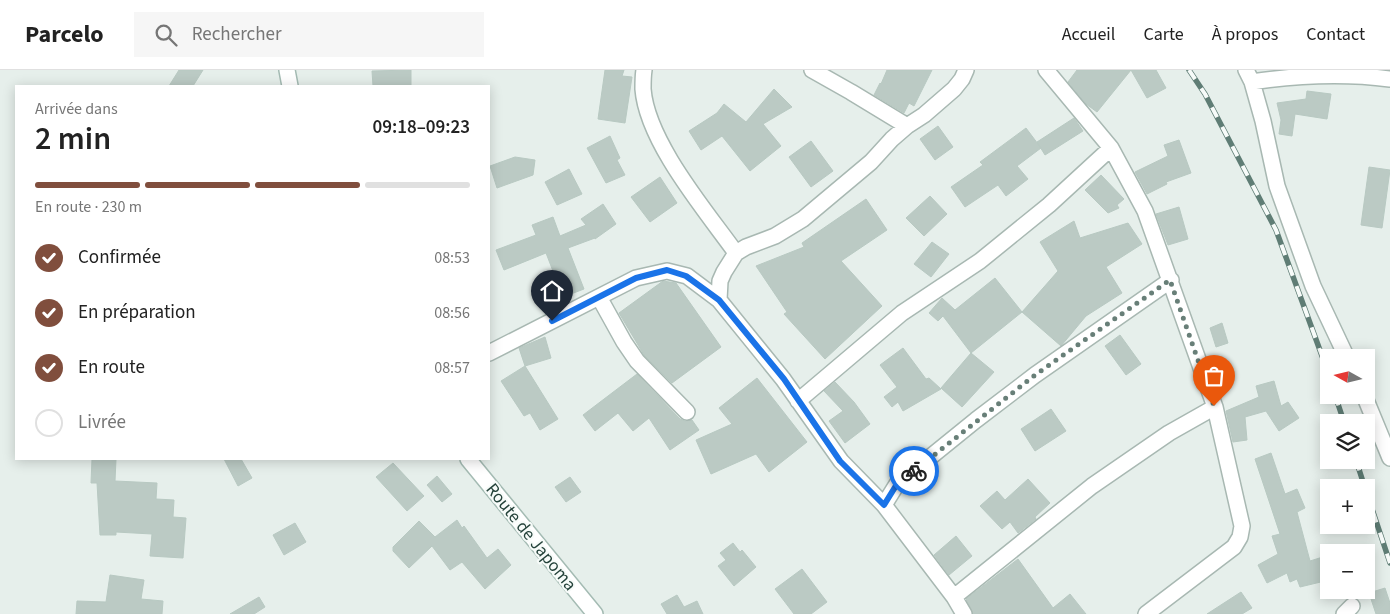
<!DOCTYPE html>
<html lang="fr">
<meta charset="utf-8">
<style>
body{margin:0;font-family:"Source Sans 3",sans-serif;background:#f6f6f6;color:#222;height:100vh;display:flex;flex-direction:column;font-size:19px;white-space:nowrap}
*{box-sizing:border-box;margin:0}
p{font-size:16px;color:#767676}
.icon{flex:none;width:28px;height:28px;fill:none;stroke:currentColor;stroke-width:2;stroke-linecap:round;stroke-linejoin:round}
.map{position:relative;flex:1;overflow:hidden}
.side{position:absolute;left:15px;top:15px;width:475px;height:375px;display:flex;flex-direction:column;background:#fff;border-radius:0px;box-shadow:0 2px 12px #0003}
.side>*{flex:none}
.needle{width:32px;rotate:278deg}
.tools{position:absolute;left:1320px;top:279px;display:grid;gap:10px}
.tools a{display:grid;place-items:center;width:55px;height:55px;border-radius:0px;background:#fff;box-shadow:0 2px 12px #0003;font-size:25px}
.pin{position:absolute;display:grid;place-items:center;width:42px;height:42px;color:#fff;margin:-51px -21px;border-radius:50% 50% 50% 0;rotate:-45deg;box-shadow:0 0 5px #0007}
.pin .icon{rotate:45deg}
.courier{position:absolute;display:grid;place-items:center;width:50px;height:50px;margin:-25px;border:4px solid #1a73e8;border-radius:50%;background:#fff;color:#222;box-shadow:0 1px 6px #0007}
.head em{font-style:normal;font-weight:600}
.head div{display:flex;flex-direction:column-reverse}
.head{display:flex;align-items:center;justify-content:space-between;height:85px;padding:0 20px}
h1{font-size:32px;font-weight:600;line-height:38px}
.bar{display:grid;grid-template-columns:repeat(4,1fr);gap:8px 5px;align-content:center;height:60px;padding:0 20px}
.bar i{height:6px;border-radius:4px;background:#e0e0e0}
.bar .selected{background:#804e3d}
.bar p{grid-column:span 4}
ol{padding:0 20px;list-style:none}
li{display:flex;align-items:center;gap:15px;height:55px}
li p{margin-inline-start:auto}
li .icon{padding:5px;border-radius:50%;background:#804e3d;color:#fff;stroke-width:4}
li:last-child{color:#767676}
li i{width:28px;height:28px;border:2px solid #e0e0e0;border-radius:50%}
header{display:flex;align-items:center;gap:30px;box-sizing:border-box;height:70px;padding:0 25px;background:#fff;border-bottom:1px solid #e0e0e0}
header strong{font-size:24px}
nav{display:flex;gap:28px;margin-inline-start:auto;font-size:18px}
.search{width:350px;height:45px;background:#f6f6f6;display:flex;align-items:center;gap:12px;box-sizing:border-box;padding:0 18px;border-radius:0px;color:#767676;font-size:19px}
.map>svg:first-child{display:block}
</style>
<header>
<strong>Parcelo</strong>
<div class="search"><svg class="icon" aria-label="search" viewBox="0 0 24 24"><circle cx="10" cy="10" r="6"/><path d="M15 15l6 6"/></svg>Rechercher</div>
<nav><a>Accueil</a><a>Carte</a><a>À propos</a><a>Contact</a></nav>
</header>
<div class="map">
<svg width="1390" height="544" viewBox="0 0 1390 544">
<rect width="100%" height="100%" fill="#e6efeb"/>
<path fill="#bbcac4" stroke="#b8c9c2" d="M179,0H203L193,16H169Z
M411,0V16H373L372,1Z
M605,0H624L622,6L632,7L625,53L598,49Z
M887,0H932L914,36L909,33L904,43L874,25L880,13L881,14Z
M1077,0H1131L1097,42L1086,34L1068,12Z
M1131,0H1156L1166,18L1147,28Z
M774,19L792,37L763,54L781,76L750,101L722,66L701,80L689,61L717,43L724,34L746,52Z
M1307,21L1331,24L1327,49L1295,44L1292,66L1279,64L1281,50L1277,33L1306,29Z
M1074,48L1083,61L1045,85L1037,72Z
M938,56L953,77L935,90L920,69Z
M1026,58L1041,78L1017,96L1028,109L1006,126L998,115L965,137L951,117L983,95L980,92Z
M610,66L620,88L617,90L625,105L606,113L587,78Z
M1179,70L1191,103L1166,112L1167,114L1147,124L1135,102L1168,86L1164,75Z
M811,71L833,101L811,117L789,87Z
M515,87L535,90L533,105L497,118L490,96Z
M1369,97L1390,100L1382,158L1361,155Z
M569,99L582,124L557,135L545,112Z
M1101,105L1124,129L1117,135L1119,138L1108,143L1085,120Z
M660,107L677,133L650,152L631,127Z
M930,126L947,144L924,166L906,148Z
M866,129L887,160L841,191L882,236L825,289L784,244L787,242L756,196L804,177L802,173Z
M603,134L616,154L595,169V168L568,178L584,219L563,227L546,183L504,200L496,180L536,165L532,155L553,147L560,166L586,155L581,149Z
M1179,137L1188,169L1168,175L1156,144Z
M1074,151L1080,168L1128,153L1142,174L1106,197L1122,223L1086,246L1061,276L1022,242L1058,201L1040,172Z
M932,172L949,184L931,207L914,194Z
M995,208L1022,242L971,283L943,246L938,251L929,243L942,228L955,240Z
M663,211L676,213L721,277L672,313L644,285L619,243Z
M1222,253L1228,273L1216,277L1210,258Z
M1120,265L1141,294L1126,305L1105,276Z
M545,267L551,288L525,296L519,278Z
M903,278L926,309L929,308L941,319L903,341L898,332L892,337L884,327L897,317L880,295Z
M971,283L994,302L962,337L941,318Z
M525,296L558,349L540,360L530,343L524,346L501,311Z
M637,304L680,349L685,351L692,350L699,360L670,380L649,348L633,361L618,343L595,361L583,345Z
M757,308L807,372L769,402L756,384L711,404L696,370L732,354L719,338Z
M1274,311L1281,336L1288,332L1299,348L1279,361L1266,341L1245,347L1247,370L1233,372L1226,341L1259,327L1256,316Z
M835,312L854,332L870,354L845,373L829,351L843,341L824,321Z
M1051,339L1066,361L1035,381L1021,359Z
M1271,383L1285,424L1297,419L1305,438L1297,442L1310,491L1329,485V510L1300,517L1297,509L1290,512L1287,503L1267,513L1258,495L1278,484L1272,466L1280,464L1255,389Z
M92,389H116L115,411L157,413L156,429L174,430L173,447L186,448L183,488L150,486L152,464L116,462V465H100L97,413H91Z
M224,389H241L252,408L238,416Z
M393,393L424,426L407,441L376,407Z
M437,406L452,424L442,432L427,415Z
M570,407L581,422L566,432L555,417Z
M1028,409L1050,433L1035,447L1036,449L1018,463L1010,452L1002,459L980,436L997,421L1005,430Z
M457,450L462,458L464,456L487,488L498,479L511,495L485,519L462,492L450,500L432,476L409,498L393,481V477L419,451L435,467Z
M295,453L306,472L284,485L273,465Z
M956,466L972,486L949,505L934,485Z
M733,473L740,482L742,480L756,497L734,516L718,496L726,490L720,483Z
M1018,489L1053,538L1070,524L1086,544H973L966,529Z
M802,499L827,532L811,544H794L775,519Z
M110,505L144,510L141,529L163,531L162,544H76L77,531L106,532Z
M1385,518L1390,533V544H1376L1369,523Z
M1241,522L1252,538L1242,544H1207Z
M677,525L684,537L697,531L703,544H667L661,534Z
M259,527L265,537L254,544H230Z"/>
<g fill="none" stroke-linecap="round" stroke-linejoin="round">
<defs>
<path id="street" d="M644,0C643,6 643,13 643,19C647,72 706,141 736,183
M812,0L851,22L907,56
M1046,0L1111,78L1145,141L1215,337L1242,456L1240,467L1234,477L1146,544
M1246,0L1252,12L1263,51L1277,116L1313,216L1347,288
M1252,12C1298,5 1344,3 1390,9
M599,227L624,272L637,291L687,342
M719,230L720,211L724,202L736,183L746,177L775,166L803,149L871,92L892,69L907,56L924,45L954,19L962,9L966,0
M489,283L636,208L667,201L687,206L719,230L783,309L841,391L884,435L954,527L964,544
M1364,325L1390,388
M798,331L902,243L980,191L1049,135L1111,78
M884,435L897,414L976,350L1035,305L1171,210
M954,527L1092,416L1169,363L1215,337
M1344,544L1352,536"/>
<path id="secondary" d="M287,0L290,16
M468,389L595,544"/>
</defs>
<use href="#street" stroke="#a8b8b2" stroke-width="18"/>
<use href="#secondary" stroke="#a4bbb3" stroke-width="18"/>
<use href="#street" stroke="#fff" stroke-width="15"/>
<use href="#secondary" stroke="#fff" stroke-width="15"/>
<defs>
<path id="rail" d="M1189,0L1205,24L1276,160L1329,305
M1335,325L1344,352
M1356,390L1365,418
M1366,421L1390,493"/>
</defs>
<use href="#rail" stroke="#5f7d75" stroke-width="5.5"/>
<use href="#rail" stroke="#f7fbf9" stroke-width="4" stroke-dasharray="11" stroke-linecap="butt"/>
</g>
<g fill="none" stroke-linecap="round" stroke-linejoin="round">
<path stroke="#687f78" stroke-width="5" stroke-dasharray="0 9" d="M914,401L1035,305L1170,210L1214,336"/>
<path stroke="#1a73e8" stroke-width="6" d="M552,251L636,208L667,200L686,206L719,230L784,309L840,391L884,435L897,414L914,401"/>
</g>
<g text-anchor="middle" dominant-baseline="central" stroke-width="4" stroke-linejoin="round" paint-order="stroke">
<g font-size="18" fill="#24423a" stroke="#f7fbf9">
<text transform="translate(531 467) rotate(51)">Route de Japoma</text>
</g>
</g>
</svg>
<div class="tools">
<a><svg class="needle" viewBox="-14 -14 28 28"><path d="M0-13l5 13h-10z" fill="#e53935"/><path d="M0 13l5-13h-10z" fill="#767676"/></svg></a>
<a><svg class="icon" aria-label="layers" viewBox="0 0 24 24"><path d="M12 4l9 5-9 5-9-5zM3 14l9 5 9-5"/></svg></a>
<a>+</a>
<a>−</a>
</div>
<div class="pin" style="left:1214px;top:336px;background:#ea580c"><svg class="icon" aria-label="bag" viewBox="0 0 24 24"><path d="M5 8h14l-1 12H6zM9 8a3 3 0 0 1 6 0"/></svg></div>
<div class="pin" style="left:552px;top:251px;background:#1f2937"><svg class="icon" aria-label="home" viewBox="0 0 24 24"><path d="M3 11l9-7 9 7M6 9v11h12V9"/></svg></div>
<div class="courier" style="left:914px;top:401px"><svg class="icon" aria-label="bike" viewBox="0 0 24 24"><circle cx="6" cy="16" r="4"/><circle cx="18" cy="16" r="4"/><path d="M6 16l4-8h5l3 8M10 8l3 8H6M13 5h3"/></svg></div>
<section class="side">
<div class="head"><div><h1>2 min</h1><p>Arrivée dans</p></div><em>09:18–09:23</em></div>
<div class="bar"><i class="selected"></i><i class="selected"></i><i class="selected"></i><i></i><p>En route · 230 m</p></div>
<ol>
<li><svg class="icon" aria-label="check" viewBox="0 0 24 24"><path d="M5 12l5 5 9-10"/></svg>Confirmée<p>08:53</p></li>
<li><svg class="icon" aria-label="check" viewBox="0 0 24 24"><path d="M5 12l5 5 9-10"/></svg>En préparation<p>08:56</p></li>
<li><svg class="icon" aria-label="check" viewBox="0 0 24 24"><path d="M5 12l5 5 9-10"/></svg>En route<p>08:57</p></li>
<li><i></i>Livrée</li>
</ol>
</section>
</div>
